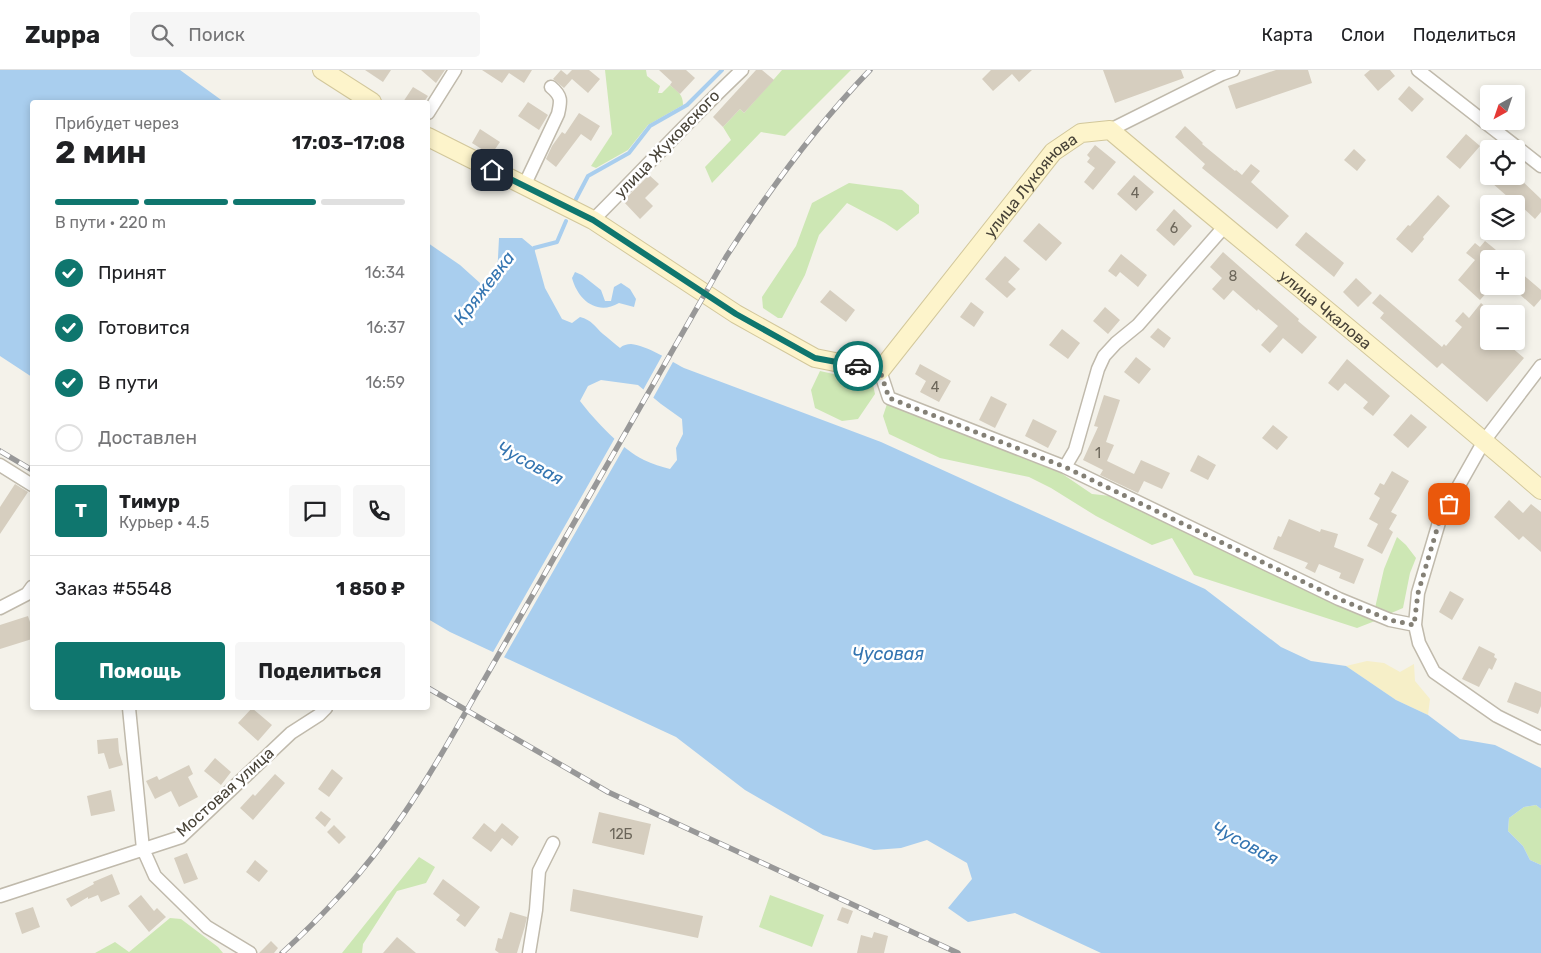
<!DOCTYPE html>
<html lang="ru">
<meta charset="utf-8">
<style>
body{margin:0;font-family:Rubik,sans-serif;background:#f6f6f6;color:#202124;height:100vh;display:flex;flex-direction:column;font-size:19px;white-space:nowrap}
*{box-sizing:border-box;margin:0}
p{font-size:16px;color:#757577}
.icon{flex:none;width:28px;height:28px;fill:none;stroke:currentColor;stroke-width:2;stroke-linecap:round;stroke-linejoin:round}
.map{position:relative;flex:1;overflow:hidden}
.drawer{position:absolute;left:30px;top:30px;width:400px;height:610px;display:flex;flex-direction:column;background:#fff;border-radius:5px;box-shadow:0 2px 8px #0003}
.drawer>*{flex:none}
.needle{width:32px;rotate:220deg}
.buttons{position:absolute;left:1480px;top:15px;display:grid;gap:10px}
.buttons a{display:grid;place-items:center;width:45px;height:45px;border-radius:5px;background:#fff;box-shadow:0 2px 8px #0003;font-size:25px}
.pin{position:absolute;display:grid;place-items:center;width:42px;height:42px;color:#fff;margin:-21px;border-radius:10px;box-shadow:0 2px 8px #0006}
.courier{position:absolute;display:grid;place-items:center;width:50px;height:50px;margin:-25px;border:4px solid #0f766e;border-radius:50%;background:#fff;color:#222;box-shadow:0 1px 6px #0007}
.overview em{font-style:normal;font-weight:700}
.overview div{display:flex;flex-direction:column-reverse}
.overview{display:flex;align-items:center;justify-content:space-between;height:85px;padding:0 25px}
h1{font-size:32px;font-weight:700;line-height:38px}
.bar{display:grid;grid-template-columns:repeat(4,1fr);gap:8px 5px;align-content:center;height:60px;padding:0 25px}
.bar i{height:6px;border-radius:4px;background:#e0e0e0}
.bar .selected{background:#0f766e}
.bar p{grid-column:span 4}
.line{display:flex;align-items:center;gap:12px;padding:0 25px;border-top:1px solid #e0e0e0}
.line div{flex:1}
.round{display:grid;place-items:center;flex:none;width:52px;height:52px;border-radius:5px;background:#f6f6f6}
ol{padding:0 25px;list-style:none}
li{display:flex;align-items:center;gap:15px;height:55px}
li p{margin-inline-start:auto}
li .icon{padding:5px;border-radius:50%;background:#0f766e;color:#fff;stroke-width:4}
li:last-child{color:#757577}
li i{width:28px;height:28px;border:2px solid #e0e0e0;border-radius:50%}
.cta{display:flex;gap:10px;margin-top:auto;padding:10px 25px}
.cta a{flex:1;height:58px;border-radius:5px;background:#0f766e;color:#fff;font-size:20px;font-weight:700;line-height:58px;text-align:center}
.cta a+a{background:#f6f6f6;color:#202124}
header{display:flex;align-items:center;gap:30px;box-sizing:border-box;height:70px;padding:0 25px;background:#fff;border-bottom:1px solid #e0e0e0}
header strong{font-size:24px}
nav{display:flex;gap:28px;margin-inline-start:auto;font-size:18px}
.search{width:350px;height:45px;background:#f6f6f6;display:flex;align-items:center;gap:12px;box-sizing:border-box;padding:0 18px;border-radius:5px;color:#757577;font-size:19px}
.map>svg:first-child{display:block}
</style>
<header>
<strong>Zuppa</strong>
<div class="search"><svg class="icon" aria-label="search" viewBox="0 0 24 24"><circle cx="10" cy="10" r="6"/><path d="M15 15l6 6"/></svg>Поиск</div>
<nav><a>Карта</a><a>Слои</a><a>Поделиться</a></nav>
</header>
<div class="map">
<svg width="1541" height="883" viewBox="0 0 1541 883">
<rect width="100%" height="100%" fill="#f4f2ea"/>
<path fill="#cde7b4" d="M605,0H646L647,6L660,16L658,23H662L670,15C678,22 683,24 683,35L648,55L628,80L596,98L591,96L612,64Z
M782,0H851L785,66L761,62L712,113L705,97L731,70L723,57L740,39L744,43Z
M849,113L902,120L919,135V143L897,161L885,153L847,133L819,165L805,205L782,248H778L763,238L762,227L796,176L812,133Z
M820,301L856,309L873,315L875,324L858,349L842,351L815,338L811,320Z
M887,334L1061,403L1092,424L1111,426L1375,551L1357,558L1194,505L1172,468L1152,475L1096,446L1051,418L1029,407L940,388L889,364L883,346Z
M1397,467L1406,475L1416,488L1410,503L1403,538L1389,544L1375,538L1384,499Z
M1536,735L1541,739V795L1530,790L1523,776L1508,761L1509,748L1524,737Z
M419,787L435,797L426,813L397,821L363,874L362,883H342Z
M770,825L824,845L812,877L759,857Z
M170,848L181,849L218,877L223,883H95L115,872L129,882Z"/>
<path fill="#f6efc8" d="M1367,591L1384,593L1400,602L1414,594L1415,611L1430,629L1428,645L1396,630L1346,596Z"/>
<path fill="#a9ceee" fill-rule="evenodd" d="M0,0H180L224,32H32V307L0,286Z
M499,168H522L534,178L545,218L562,249L572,253L580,247C592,250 595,257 603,264C609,269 614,273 620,278C623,275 627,274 631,274C648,276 669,290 684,298L881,372L1205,519L1281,577L1311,591L1346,596L1396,630L1428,645L1460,669L1495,675L1541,698V739L1536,735L1524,737L1509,748L1508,761L1523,776L1530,790L1541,795V883H1101L1015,843L968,852L948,838L972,809L967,793L927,770L901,778L874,780L823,765L745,720L676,667L450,562L428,549V173L460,195L480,213L497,207ZM601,310L638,315L661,334L682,349L683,364L676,378L677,390L670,399C662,397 652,394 644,390C622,379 595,351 580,331L588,316Z
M575,202L582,205L601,220L605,231H611L614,217L621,213L630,219L636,229L634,237L619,233C597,246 578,230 572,208Z"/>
<path fill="#f4f2ea" d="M663,284L674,290L652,330L642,322Z
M616,366L626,374L503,589L492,584Z"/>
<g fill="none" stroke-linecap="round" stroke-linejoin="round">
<path stroke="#a9ceee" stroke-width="4" d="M576,129L588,106L629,83L650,56L687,35L722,0
M532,181L534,178L557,172L566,151"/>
</g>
<path fill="#d6cebf" d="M365,0H391L383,12Z
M421,0H445L436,13Z
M482,0H532L524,13L509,3L502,13Z
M561,0L567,5L572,0H589L600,9L588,23L572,9L564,18L553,9Z
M659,0H686L695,8L680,24L670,15L672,12Z
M756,0H762L774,10L744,43L740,39L723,57L713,47Z
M991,0H1032L1019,12L1012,4L993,21L982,9Z
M1103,0H1181L1184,8L1115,33Z
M1276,0H1308L1312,13L1236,39L1228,16Z
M1370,0H1390L1395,6L1378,21L1364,5Z
M1409,16L1424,29L1412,42L1398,29Z
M413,17L428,26L424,32H403Z
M528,32L548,45L539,60L518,46Z
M579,43L600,56L591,71L581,64L556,97L546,89L552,76L562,62L565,64Z
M1185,56L1203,73L1202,74L1235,101L1236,100L1242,105L1251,94L1260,101L1251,112L1289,146L1277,159L1202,98L1205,94L1175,67Z
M480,59L500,72L491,85L472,73Z
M1466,64L1480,76L1460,99L1446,87Z
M1095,75L1116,92L1093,120L1084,112L1095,98L1087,92L1090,88L1087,85Z
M1354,79L1366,90L1357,101L1344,90Z
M649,105L659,114L645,128L653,136L640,149L623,131Z
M1134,105L1154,122L1136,141L1117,124Z
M1484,106H1517L1541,129V142L1535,149L1509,125L1508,127Z
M1438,125L1450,136L1423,167L1424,169L1412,183L1396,169L1408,155L1410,156Z
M1174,139L1192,156L1174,176L1156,160Z
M1039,153L1062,173L1046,191L1023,171Z
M1306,162L1344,193L1334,207L1295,175Z
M1485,171L1507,189H1489V220L1480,230L1458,210L1475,190L1466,183L1475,173L1480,177Z
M1223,182L1299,249L1298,251L1317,267L1302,284L1283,268L1270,283L1261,275L1278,256L1258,239L1257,241L1233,220L1224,230L1212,219L1222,208L1210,197Z
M1121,184L1147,205L1138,217L1120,202L1116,207L1108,201Z
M1005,186L1020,199L1008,212L1016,219L1007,228L985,209Z
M1521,203L1541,220V229L1534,237L1516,221V209Z
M1356,208L1372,223L1358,237L1343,222Z
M830,220L855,240L846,252L820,232Z
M1380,224L1442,277L1444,274L1446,276L1462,257L1455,251L1463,242L1469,248L1481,233L1489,240V271H1504L1524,288L1487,332L1442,293L1437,298L1380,248L1384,243L1372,233Z
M971,232L984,242L974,257L960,247Z
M1105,237L1120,250L1108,264L1093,251Z
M1158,258L1171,268L1164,278L1150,267Z
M1062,259L1080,273L1068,289L1049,275Z
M1136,287L1151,299L1139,314L1124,302Z
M1347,289L1390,326L1373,346L1363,338L1368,332L1345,313L1338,321L1328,313Z
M920,294L951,311L939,332L920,322L926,311L915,304Z
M1104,325L1120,330L1106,372L1114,375L1107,391L1134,404L1141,390L1170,403L1162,419L1144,411L1138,423L1100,405L1103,400L1083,390L1098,357L1094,356Z
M991,326L1007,334L995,358L979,350Z
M1411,344L1427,357L1408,378L1393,365Z
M1033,349L1057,361L1048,378L1025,366Z
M1273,355L1288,367L1277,380L1262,368Z
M1198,385L1216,395L1208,410L1190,401Z
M1392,401L1409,411L1391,442L1397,445L1389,459L1393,462L1382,484L1367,476L1378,454L1369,449L1380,428L1374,424L1380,413L1384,415Z
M15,414L28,422L0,464V437Z
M1509,430L1523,443L1531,434L1541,442V482L1523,466L1519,470L1494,447Z
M1289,449L1320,462L1321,459L1338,464L1334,477L1364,489L1354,514L1339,508L1341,503L1319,494L1315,503L1305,498L1308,493L1273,479L1278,466L1281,467Z
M1450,521L1464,529L1452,550L1439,542Z
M28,546L32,558V569L0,579V555Z
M1479,576L1495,584L1494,587L1497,589L1492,600L1489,598L1479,617L1462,609Z
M1515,612L1541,622V636L1538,644L1507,632Z
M252,638L272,655L258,671L238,653Z
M118,668L119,682L123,695L109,699L104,683L98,684L97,670Z
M215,688L231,702L221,715L204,701Z
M189,695L193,704L188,707L198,727L179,737L171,721L155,729L146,711L157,706L159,710Z
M332,699L343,708L329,727L318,719Z
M275,704L285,713L253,750L240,738L253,724L255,726Z
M111,720L115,741L91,746L87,726Z
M321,741L331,749L325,757L315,748Z
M599,742L651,754L644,785L592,773Z
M484,753L495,762L502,753L519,767L512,776L502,768L491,782L472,768Z
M334,755L346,767L339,774L327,762Z
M187,783L198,809L184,814L174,788Z
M255,790L268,801L259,812L246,802Z
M112,804L120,824L101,832L98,825L88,829V827L71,837L66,829L94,814L93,812Z
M443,809L480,837L465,857L456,850L460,845L433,824Z
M573,819L703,846L698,868L570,841Z
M141,825L154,841L157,838L166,847L149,862L128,836Z
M33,837L40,857L22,864L15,843Z
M842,837L853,841L848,854L837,850Z
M510,842L527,847L525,856L517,883H499L495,880L498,868L502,869Z
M874,862L888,866L884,883H857L861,865L872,868Z
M397,867L416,883H383Z
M271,871L278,878L274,883H259Z"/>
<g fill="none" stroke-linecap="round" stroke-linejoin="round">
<defs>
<path id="street" d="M1418,0L1541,96
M428,43L455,0
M1110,60L1222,4L1233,0
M524,116L558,44C561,31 562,26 551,17
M593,150C643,100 691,48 742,0
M880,301L889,328L1065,397L1339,529L1390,550L1415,555L1419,573L1434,602L1497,646L1541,668
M0,395L32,415
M1065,397L1075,380L1098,299L1104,286L1116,273L1138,255L1224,157
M0,538L27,524L32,517
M1415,555L1418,523L1440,449L1484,371L1541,296
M129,638L143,779L155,806L207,857L250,883
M0,826L181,767L291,663L319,645L326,638
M529,883L536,840L539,801L553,773"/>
<g id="secondary">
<path d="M322,0L372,32"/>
<path id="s1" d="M428,67L593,150L736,244L815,288L880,301L1053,82L1081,63L1110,60C1253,181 1400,298 1541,420"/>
</g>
</defs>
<use href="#street" stroke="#c0baac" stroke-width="15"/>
<use href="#secondary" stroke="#d2c79b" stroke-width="20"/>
<use href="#street" stroke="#fff" stroke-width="12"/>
<use href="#secondary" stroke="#fdf4cb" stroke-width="18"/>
<defs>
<path id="rail" d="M0,381L32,400
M428,618L608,722L958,883
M282,883C303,864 323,844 342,823C387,774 423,717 456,659L726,187C769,120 815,57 870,0"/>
</defs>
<use href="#rail" stroke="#989898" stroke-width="5.5"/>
<use href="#rail" stroke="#fff" stroke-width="4" stroke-dasharray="11" stroke-linecap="butt"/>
</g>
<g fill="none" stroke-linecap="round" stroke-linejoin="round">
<path stroke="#848076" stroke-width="5" stroke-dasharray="0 9" d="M858,296L880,301L889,328L1065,397L1339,529L1390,550L1414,555L1418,523L1440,449L1449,434"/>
<path stroke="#0f766e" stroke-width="6" d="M492,100L593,150L736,244L815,288L858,296"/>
</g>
<g text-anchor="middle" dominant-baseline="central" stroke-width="5" stroke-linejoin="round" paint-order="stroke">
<g font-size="14" fill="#6c665a">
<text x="1135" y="123">4</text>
<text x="1174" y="158">6</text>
<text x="1233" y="206">8</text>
<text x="935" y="317">4</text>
<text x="1098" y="383">1</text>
<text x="621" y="764">12Б</text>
</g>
<g font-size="16" fill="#484338" stroke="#fff">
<text transform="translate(667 74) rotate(-46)">улица Жуковского</text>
<text stroke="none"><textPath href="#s1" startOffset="752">улица Лукоянова</textPath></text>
<text stroke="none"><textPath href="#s1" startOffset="1135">улица Чкалова</textPath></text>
<text transform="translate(225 722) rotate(-42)">Мостовая улица</text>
</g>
<g font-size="18" font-style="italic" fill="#3475b1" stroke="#fff">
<text transform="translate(484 218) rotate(-52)">Кряжевка</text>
<text transform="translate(530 393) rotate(28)">Чусовая</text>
<text x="888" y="584">Чусовая</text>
<text transform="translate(1245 773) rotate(28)">Чусовая</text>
</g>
</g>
</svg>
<div class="buttons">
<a><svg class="needle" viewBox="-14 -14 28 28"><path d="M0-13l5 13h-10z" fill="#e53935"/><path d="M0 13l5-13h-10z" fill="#757577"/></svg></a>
<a><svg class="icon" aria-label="locate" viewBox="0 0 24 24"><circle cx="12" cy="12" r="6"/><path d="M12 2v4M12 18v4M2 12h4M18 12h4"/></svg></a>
<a><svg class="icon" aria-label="layers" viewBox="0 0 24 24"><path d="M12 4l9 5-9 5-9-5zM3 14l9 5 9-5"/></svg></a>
<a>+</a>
<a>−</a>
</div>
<div class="pin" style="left:1449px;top:434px;background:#ea580c"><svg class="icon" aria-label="bag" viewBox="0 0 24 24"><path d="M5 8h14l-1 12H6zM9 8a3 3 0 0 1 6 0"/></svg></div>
<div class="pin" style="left:492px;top:100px;background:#1f2937"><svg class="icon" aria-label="home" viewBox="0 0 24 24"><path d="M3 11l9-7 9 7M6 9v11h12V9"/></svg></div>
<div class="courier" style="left:858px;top:296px"><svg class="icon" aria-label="car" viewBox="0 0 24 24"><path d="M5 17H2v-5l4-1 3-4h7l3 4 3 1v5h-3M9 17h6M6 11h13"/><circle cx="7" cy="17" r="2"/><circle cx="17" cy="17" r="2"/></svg></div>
<section class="drawer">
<div class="overview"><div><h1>2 мин</h1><p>Прибудет через</p></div><em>17:03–17:08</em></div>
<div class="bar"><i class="selected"></i><i class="selected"></i><i class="selected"></i><i></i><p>В пути · 220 m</p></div>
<ol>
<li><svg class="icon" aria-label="check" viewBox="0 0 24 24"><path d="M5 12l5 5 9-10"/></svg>Принят<p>16:34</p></li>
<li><svg class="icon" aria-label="check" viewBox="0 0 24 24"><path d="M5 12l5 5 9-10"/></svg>Готовится<p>16:37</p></li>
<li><svg class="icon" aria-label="check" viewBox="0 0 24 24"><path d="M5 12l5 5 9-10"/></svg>В пути<p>16:59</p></li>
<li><i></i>Доставлен</li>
</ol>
<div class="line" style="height:90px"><b class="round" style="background:#0f766e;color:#fff">Т</b><div><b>Тимур</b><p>Курьер · 4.5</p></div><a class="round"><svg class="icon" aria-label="chat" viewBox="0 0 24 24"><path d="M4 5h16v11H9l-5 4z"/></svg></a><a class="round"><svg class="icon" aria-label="phone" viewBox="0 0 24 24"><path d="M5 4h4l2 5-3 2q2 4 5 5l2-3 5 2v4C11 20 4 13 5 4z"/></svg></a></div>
<div class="line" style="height:65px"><div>Заказ #5548</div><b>1 850 ₽</b></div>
<div class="cta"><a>Помощь</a><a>Поделиться</a></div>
</section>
</div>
